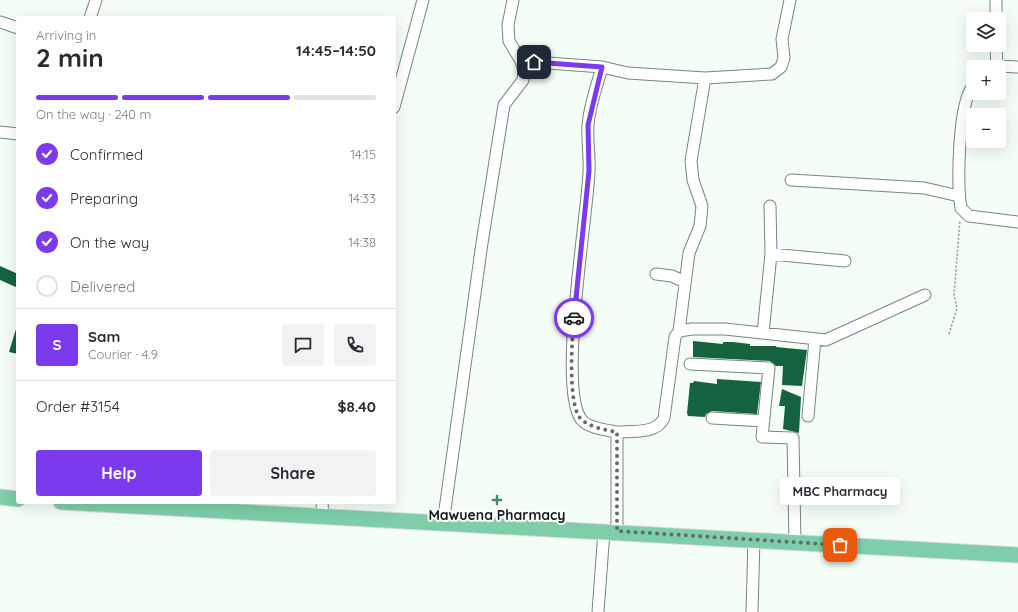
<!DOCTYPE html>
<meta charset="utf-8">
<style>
body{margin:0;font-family:Quicksand,sans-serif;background:#f2f2f3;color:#2b2b33;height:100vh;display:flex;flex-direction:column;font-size:15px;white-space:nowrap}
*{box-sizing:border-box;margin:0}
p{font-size:13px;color:#7c7c81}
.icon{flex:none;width:22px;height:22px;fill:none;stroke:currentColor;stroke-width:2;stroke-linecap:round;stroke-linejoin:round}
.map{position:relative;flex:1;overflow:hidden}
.side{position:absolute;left:16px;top:16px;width:380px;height:488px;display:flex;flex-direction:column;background:#fff;border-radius:4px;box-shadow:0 4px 16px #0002}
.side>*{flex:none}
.tools{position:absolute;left:966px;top:12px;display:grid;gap:8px}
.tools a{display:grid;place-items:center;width:40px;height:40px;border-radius:4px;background:#fff;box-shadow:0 4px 16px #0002;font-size:20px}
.pin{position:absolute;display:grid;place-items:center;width:34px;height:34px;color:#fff;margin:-17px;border-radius:8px;box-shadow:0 2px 6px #0006}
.courier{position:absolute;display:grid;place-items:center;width:40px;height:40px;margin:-20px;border:3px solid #7c3aed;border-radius:50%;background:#fff;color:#222;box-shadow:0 1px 5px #0007}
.bubble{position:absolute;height:28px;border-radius:4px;background:#fff;box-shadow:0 4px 16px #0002;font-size:13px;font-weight:800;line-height:28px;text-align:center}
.headline em{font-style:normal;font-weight:800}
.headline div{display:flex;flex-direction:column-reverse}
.headline{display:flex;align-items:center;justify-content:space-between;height:68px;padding:0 20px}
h1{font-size:26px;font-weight:800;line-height:30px}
.bar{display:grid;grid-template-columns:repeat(4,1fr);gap:6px 4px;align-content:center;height:48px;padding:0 20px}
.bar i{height:5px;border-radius:3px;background:#e1e1e2}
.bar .on{background:#7c3aed}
.bar p{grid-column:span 4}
.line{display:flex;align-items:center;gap:10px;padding:0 20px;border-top:1px solid #e1e1e2}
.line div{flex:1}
.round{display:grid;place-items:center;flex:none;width:42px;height:42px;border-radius:4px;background:#f2f2f3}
ol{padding:0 20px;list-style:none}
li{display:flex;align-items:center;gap:12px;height:44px}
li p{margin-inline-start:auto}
li .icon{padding:4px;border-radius:50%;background:#7c3aed;color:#fff;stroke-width:4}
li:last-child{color:#7c7c81}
li i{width:22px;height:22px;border:2px solid #e1e1e2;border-radius:50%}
.action{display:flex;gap:8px;margin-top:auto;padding:8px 20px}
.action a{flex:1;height:46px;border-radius:4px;background:#7c3aed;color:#fff;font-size:16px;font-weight:800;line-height:46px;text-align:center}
.action a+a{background:#f2f2f3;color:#2b2b33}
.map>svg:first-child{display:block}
</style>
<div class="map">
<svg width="1018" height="612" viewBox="0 0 1018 612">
<rect width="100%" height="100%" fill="#f4fef7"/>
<path fill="#14633e" d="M0,266L18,274V288L0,280Z
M16,329H18V354L9,352Z
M693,341L723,344V342H733L750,344V346H776V347L807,350L802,386L782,385L783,366H776L770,361L693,357Z
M717,379L761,382L757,414L712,411L706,414L705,417L688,416L687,413L690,383H693L694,381L717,384Z
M782,389L801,397L799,433L783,429L785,406H779Z"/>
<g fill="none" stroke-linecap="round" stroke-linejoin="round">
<defs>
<path id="minor" d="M90,18L96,0
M996,19V0
M0,22L18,28
M996,45L997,67
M521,61L602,67L628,73L705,78L772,74L781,67L784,58L782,39L790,0
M997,66L1018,67
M602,67C597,86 589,107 588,126C587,141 590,157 589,172C587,219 558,387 581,419C587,428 606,430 617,432
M973,86C958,104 957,184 961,208L969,216L1018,222
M394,107L423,0
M0,132L18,134
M791,180L924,188L959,196
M771,254L845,261
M656,274L672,276L685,282
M679,331L689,253L700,226L702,206L693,180L691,161L705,78
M763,333L771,254L770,206
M690,364L769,368L762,437L793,438L795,542
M808,416L815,339
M712,418L764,421
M322,502L323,518
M443,524L482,243L504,105L523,80L524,71L521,61L509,41L508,25L513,0
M617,531V432C633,431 657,434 664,418L675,337L679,331L692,329H725L826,340L925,295
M598,612L604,531
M752,612L754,539"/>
<path id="major" d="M0,497L18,499
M61,502L1018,555"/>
</defs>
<use href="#minor" stroke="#73897b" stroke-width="13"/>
<use href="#major" stroke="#d9dbda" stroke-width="17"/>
<path stroke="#8b958e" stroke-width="1.5" stroke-dasharray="2 2" stroke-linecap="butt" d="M949,334L957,308L954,295L960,220"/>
<use href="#minor" stroke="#fff" stroke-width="11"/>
<use href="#major" stroke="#7dcea9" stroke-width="15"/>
</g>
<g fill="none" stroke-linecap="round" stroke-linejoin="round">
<path stroke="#626b65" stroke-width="4" stroke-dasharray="0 7.2" d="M574,318C572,337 567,409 582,420C592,428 605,430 617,432V531L840,545"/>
<path stroke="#7c3aed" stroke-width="5" d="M534,62L602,67L588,125L589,171L574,318"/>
</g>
<path fill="#3a9063" stroke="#fff" stroke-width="1.5" d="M495 494h4v4h4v4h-4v4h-4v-4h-4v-4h4z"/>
<g text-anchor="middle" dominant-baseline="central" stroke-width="4" stroke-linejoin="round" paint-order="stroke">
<g font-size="14" font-weight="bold" fill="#131c17" stroke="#fff">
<text x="497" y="515">Mawuena Pharmacy</text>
</g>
</g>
</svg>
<div class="tools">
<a><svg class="icon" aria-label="layers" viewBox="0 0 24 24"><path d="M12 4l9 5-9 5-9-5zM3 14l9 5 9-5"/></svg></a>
<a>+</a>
<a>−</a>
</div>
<div class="pin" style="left:840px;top:545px;background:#ea580c"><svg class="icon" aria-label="bag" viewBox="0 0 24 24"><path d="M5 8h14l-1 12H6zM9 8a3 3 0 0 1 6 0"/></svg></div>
<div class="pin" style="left:534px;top:62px;background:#1f2937"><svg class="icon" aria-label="home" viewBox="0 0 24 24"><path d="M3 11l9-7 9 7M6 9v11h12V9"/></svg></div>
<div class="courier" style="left:574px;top:318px"><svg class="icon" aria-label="car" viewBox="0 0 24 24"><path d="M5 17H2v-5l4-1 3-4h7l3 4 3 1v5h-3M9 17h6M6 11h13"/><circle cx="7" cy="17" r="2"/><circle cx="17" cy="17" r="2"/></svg></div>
<div class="bubble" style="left:780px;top:477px;width:120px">MBC Pharmacy</div>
<section class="side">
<div class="headline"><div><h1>2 min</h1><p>Arriving in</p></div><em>14:45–14:50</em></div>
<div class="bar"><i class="on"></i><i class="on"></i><i class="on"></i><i></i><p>On the way · 240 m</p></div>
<ol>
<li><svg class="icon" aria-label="check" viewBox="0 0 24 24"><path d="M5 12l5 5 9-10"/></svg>Confirmed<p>14:15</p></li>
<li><svg class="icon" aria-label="check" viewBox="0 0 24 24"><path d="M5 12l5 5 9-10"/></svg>Preparing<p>14:33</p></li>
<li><svg class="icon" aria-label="check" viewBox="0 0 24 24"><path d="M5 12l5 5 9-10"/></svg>On the way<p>14:38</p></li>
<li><i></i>Delivered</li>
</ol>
<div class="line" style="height:72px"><b class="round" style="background:#7c3aed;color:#fff">S</b><div><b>Sam</b><p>Courier · 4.9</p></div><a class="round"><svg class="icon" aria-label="chat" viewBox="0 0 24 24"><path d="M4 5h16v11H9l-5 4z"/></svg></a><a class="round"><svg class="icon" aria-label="phone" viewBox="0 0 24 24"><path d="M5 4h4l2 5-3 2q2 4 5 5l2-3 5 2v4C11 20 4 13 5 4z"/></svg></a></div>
<div class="line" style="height:52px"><div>Order #3154</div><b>$8.40</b></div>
<div class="action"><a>Help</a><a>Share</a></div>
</section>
</div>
